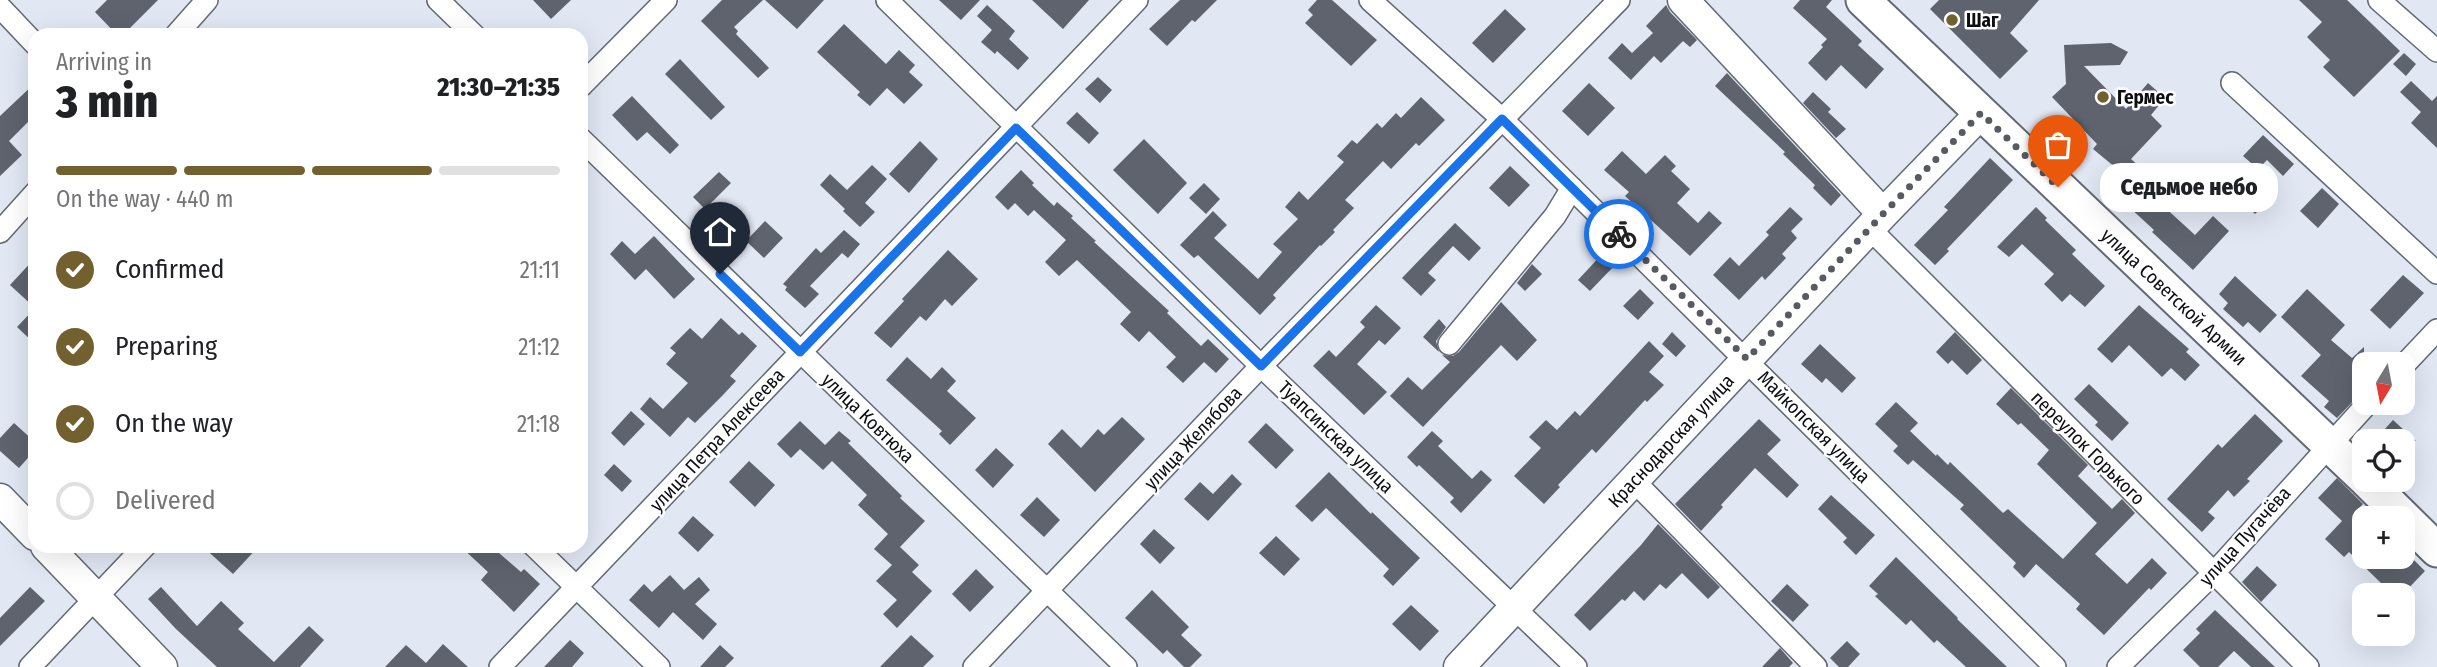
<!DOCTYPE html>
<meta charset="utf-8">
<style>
body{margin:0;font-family:"Fira Sans Condensed",sans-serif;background:#f2f2f2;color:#202124;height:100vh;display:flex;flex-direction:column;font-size:26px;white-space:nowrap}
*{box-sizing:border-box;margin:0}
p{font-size:23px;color:#757577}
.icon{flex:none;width:38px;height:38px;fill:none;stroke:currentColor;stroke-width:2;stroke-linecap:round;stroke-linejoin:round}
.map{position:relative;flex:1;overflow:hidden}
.drawer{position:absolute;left:28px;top:28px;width:560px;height:525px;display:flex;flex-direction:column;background:#fff;border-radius:21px;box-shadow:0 7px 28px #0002}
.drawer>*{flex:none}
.needle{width:46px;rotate:190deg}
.fabs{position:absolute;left:2352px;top:352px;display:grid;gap:14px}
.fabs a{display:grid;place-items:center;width:63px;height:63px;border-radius:14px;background:#fff;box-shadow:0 7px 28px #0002;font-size:35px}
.pin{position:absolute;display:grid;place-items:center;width:60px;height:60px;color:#fff;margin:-72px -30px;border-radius:50% 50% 50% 0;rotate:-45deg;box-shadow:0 0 7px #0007}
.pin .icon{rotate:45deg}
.courier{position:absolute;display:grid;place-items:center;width:70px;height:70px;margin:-35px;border:5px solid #1a73e8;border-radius:50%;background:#fff;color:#222;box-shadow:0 2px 9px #0007}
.bubble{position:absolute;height:49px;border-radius:21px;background:#fff;box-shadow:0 7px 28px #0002;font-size:23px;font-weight:800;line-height:49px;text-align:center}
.headline em{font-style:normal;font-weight:800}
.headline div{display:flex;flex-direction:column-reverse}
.headline{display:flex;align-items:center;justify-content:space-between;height:119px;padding:0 28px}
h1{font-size:46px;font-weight:800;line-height:52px}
.bar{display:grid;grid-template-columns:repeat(4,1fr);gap:10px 7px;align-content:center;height:84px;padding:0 28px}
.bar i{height:9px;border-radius:5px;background:#e0e0e0}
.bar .active{background:#73602f}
.bar p{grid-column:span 4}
ol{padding:0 28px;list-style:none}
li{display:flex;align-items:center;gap:21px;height:77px}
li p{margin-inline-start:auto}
li .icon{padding:7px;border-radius:50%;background:#73602f;color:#fff;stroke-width:4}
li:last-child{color:#757577}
li i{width:38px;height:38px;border:4px solid #e0e0e0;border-radius:50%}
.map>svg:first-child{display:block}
</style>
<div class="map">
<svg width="2437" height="667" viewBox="0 0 2437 667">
<rect width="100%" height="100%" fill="#e1e7f3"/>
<path fill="#5e636d" d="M107,0H158L123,35H117L95,12Z
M533,0H571L551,19Z
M722,0H763L734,27L738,31L736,34L769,68L758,78L701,21Z
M765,0H824L797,29Z
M939,0H980L961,20Z
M1032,0H1089L1063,29Z
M1180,0H1217L1195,22L1192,20L1167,46L1149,29Z
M1317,0H1332L1377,40L1351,66L1305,23L1313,15L1308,10Z
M1800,0H1832L1826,7L1862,41L1858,45L1884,69L1866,89L1841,65L1826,81L1808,63L1823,47L1821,45L1827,39L1793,8Z
M1939,0H2039L2010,33L2028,51L2000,79L1930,9Z
M2299,0H2347L2400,51L2354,97L2323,67L2330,60L2307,37L2322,22Z
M987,5L1015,31L1009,39L1029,58L1018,70L997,51L995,54L981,42L992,30L977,16Z
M1666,5L1670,12L1697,40L1690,47L1683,41L1661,63L1654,56L1631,80L1608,58L1622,43L1632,53L1653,33L1646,26Z
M1505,9L1526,29L1493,63L1472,43Z
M844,24L886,64L899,50L915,65L909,72L923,85L904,104L887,88L870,106L857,95L860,92L817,52Z
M2111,43L2128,52L2120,65L2084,66L2126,109L2148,83L2165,98L2151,115L2162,126L2131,159L2141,168L2139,171L2155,187L2149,193L2195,235L2213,216L2229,231L2193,270L2152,232L2154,230L2103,183L2116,168L2093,149L2097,144L2052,97L2066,84L2064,45Z
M2404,53L2416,64L2406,76L2393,64Z
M680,59L725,107L711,120L665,74Z
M1727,73L1841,195L1831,206L1813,188L1815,185L1783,154L1785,152L1715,86Z
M1098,77L1112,90L1100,103L1085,89Z
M2411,81L2432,101L2437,96V148L2411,123L2421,112L2400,92Z
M35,83V115L9,141L22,155L0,176V116Z
M1589,83L1615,108L1588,136L1562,111Z
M1813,92L1831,109L1828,112L1846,129L1836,138L1803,103Z
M632,96L679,145L670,154L647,132L637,141L612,115Z
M1421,97L1445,120L1419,146L1416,143L1391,169L1383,161L1345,200L1354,208L1333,230L1335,232L1321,246L1320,245L1273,295L1276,298L1260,315L1198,255L1194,258L1180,245L1213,211L1227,225L1214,238L1258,279L1282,252L1273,244L1298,219L1285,207L1299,191L1308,200L1344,162L1337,156L1352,140L1357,144L1377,123L1382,128L1396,113L1401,118Z
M1077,112L1099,133L1089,144L1066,123Z
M2263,135L2294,164L2283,176L2267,160L2258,169L2243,156Z
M1144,139L1187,183L1158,214L1113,170Z
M920,141L938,159L909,193L889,174Z
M1622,151L1646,174L1665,155L1676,166L1671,171L1690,189L1677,203L1698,223L1709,211L1722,223L1690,256L1625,196L1629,192L1604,170Z
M1990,158L2013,180L1947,249L1949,251L1935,265L1914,245L1948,210L1944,207Z
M872,165L887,179L865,203L875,212L860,227L843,211L845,209L820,185L830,174L847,190Z
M1510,166L1530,185L1509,207L1489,188Z
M1021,170L1034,183L1032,185L1054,206L1057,202L1073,216L1071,218L1096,241L1094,242L1169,311L1167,313L1201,346L1208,339L1229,359L1216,373L1204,362L1183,383L1166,367L1176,357L1149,331L1139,342L1120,324L1131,312L1077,260L1059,276L1045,262L1066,240L1034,210L1028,216L1015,203L1008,210L995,197Z
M719,172L731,183L705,209L693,197Z
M2239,173L2267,202L2255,214L2226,185Z
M1204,183L1220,199L1206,214L1189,198Z
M2322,188L2339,204L2318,228L2300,211Z
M1790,207L1803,219L1791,231L1797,238L1782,254L1786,258L1765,280L1762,276L1739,300L1713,275L1730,257L1739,266L1769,235L1766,232Z
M2036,207L2047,218L2045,220L2076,250L2072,254L2105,286L2085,307L2070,294L2062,302L2044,284L2054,274L2022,244L2009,257L1997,247Z
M765,221L783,238L764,258L746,241Z
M1455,223L1481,248L1469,261L1453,246L1428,273L1436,280L1421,296L1402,278Z
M844,230L860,244L848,258L842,253L810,286L819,294L805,308L785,290L787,287L783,284L816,248L821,253Z
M654,236L695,279L674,299L646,269L635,280L610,254L622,241L635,254Z
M948,250L978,279L952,306L945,299L926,321L920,316L891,348L874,333L904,301L902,299Z
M1604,252L1616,264L1590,291L1578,280Z
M35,258V344L17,327L35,308L10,285Z
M1532,264L1542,274L1525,291L1517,283Z
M2403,275L2424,293L2390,329L2370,310Z
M2235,276L2277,315L2260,333L2248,322L2243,327L2223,309L2228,303L2219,294Z
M1640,289L1654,303L1638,320L1623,306Z
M2307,289L2345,325L2331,340L2352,358L2364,347V390L2337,418L2324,407L2329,401L2301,376L2321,355L2281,317Z
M1501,302L1537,340L1517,361L1501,345L1423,427L1390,396L1408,377L1422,390L1450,362L1442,355L1453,356L1459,352Z
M1376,305L1401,328L1385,345L1379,340L1357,364L1387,392L1364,415L1313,366L1329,350L1336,357L1365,327L1360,322Z
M2139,305L2189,349L2186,352L2200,365L2185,381L2171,368L2162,377L2129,345L2112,363L2097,349Z
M721,318L739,335L742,332L757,346L730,376L736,381L722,396L695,423L688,417L670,437L640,409L650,397L663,409L688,383L666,364L676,353L670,348L690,328L702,339Z
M1439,319L1446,327L1436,341L1439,352L1423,337Z
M1672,332L1686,346L1676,357L1662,344Z
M1955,332L1982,360L1967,375L1952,360L1948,364L1936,352Z
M1649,341L1664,356L1649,372L1664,385L1647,402L1645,400L1596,453L1592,449L1558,485L1560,487L1544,504L1514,476L1541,448L1529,437L1546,420L1557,430L1575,411L1580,416Z
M1820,344L1856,378L1842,393L1826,378L1822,383L1801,364Z
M907,357L931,379L942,367L956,381L947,391L976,418L950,445L939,434L942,431L886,380Z
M2089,384L2129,423L2112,441L2095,425L2098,422L2074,399Z
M2011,388L2088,465L2078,476L2112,509L2122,499L2135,513L2095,554L2127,584L2152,558L2167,573L2151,590L2149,588L2104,635L2076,609L2080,604L2036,564L2024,578L2013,567L2016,563L1960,509L1964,505L1913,460L1908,465L1893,451L1898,446L1875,424L1896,402L1918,423L1910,431L1936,456L1937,454L1948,465L1950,462L2003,513L2008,509L2063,559L2097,523L2037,464L2049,450L2021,423L2018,425L1996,404Z
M631,411L645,424L624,446L611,433Z
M2255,414L2283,441L2247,479L2250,481L2234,497L2228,490L2208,512L2215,518L2202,532L2167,499L2218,444L2222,448Z
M1122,417L1145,439L1095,492L1048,444L1062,429L1081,448L1098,429L1104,435Z
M1759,419L1781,440L1767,454L1799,485L1787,498L1755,468L1721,505L1723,507L1701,531L1675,504Z
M2393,420L2416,441H2374Z
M800,421L825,445L839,431L851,441L848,443L902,496L900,498L925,521L900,547L919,565L912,572L932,591L897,628L883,614L897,600L876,581L892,565L874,549L888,534L858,505L867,495L832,461L823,470L800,449L791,458L777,444Z
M14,423L35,442V450L19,468L0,451V438Z
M1266,423L1294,450L1276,469L1248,442Z
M1432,431L1443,441L1438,446L1472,479L1481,470L1492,480L1461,513L1450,502L1454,498L1419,465L1417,467L1407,457Z
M996,448L1014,465L993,488L975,470Z
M749,461L775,485L755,507L729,482Z
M614,464L632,481L622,492L604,475Z
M1329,472L1371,514L1372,512L1420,558L1393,586L1383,576L1389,569L1326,508L1312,522L1295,506Z
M1232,474L1242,484L1208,521L1184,499L1200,482L1213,494Z
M2337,478L2363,504L2358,509L2364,515V556H2410L2425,571L2402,595H2387L2378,587L2382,584L2349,552L2344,557L2325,539L2342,521L2318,498Z
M1831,495L1875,535L1856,555L1843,542L1847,538L1818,509Z
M1037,497L1060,520L1044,537L1020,515Z
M693,516L714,535L698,552L678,533Z
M1658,524L1720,587L1708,599L1682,573L1666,589L1660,584L1644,601L1634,591L1625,601L1622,599L1590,631L1574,615L1641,545Z
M1154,529L1175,548L1160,564L1140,544Z
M1276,536L1300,559L1284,576L1259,553Z
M202,546H259L233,574Z
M460,546H506L499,553L521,572L524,569L540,584L514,612L481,580L488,572Z
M1896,557L1958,618L1957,619L2007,667H1966L1937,640L1934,643L1911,620L1906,625L1875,596L1878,594L1869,586Z
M2257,566L2277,585L2261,602L2242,582Z
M976,569L994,587L970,612L952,594Z
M670,575L684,590L699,577L710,590L695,604L717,624L703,640L673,612L659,628L629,600L644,584L652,592Z
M1787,584L1809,605L1793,622L1771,601Z
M30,587L45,601L0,646V618Z
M161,587L197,626L221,601L244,623L238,629L274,662L309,626L324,640L300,667H217L176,629L148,599Z
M1152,590L1189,627L1181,635L1202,655L1190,667H1184L1167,650L1163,654L1125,618Z
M1411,605L1439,631L1420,651L1392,624Z
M2215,610L2275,667H2251L2234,651L2218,667H2200L2183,650L2200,633L2196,629Z
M911,635L934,656L923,667H880Z
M570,640L584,653L572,667H544Z
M1847,641L1860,654L1848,667H1839L1830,658Z
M443,644L468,667H385L406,645L426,663Z
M720,645L734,658L725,667H700Z
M1780,648L1793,663L1789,667H1762Z"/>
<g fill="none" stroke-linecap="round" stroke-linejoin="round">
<defs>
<path id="street" d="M438,0L474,35
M887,0L1261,366L1576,667
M1370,0L1502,119L2055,667
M2379,0L2437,51
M0,7L35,44
M176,35L207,0
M2232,83L2437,273
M581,86L666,0
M581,139L1126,667
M1869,228L2308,667
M0,232L35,193
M1449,344L1555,216L1572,188
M2403,366L2437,330
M1634,481L1816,667
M534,546L659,667
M30,667L145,546
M500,667L1137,0
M974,667L1261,366L1619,0
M2118,667L2213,574L2369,402"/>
<path id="secondary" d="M1683,0L1883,214
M0,499L35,535
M46,546L162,667
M1459,667L1883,214L1981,113"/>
<path id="primary" d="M1863,0L2364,478
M2366,480L2437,550"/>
</defs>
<use href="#street" stroke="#636872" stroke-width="24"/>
<use href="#secondary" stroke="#636872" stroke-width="33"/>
<use href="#primary" stroke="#636872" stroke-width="37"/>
<use href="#street" stroke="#fff" stroke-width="21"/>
<use href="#secondary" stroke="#fff" stroke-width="30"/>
<use href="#primary" stroke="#fff" stroke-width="33"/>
</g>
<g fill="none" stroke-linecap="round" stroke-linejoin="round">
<path stroke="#575a61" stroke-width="7" stroke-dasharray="0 12.6" d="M1619,234L1747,359L1883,214L1981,113L2058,187"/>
<path stroke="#1a73e8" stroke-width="9" d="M720,274L800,352L1016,128L1261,366L1502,119L1619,234"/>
</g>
<g fill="#73602f" stroke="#fff" stroke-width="2.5">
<circle cx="1952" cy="20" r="7"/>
<circle cx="2103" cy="97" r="7"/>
</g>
<g text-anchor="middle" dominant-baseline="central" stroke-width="5" stroke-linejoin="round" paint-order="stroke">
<g font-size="19" font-weight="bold" fill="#0d0e12" stroke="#fff" text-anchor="start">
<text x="1966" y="20">Шаг</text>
<text x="2117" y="97">Гермес</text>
</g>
<g font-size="19" fill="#0d0e12" stroke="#fff">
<text transform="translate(2174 297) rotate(43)">улица Советской Армии</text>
<text transform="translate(868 418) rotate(44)">улица Ковтюха</text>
<text transform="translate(1814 427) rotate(45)">Майкопская улица</text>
<text transform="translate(1336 437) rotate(44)">Туапсинская улица</text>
<text transform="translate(1193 438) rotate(-47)">улица Желябова</text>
<text transform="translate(717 440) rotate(-47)">улица Петра Алексеева</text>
<text transform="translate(1671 441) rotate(-47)">Краснодарская улица</text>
<text transform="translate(2088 448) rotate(45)">переулок Горького</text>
<text transform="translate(2245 536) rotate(-48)">улица Пугачёва</text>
</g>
</g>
</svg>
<div class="fabs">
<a><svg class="needle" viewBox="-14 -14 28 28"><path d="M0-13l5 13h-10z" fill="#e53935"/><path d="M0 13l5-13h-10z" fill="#757577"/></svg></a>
<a><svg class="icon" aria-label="locate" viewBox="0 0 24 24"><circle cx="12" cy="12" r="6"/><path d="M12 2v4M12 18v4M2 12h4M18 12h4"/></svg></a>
<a>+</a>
<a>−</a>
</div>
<div class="pin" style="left:2058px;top:187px;background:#ea580c"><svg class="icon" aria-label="bag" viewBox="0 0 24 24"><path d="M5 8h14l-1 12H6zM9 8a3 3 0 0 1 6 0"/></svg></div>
<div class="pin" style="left:720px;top:274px;background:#1f2937"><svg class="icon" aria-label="home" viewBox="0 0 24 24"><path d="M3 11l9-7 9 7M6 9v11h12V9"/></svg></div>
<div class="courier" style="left:1619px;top:234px"><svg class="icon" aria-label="bike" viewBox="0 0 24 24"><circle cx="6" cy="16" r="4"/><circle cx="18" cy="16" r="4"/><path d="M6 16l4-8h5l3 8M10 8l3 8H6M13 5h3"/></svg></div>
<div class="bubble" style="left:2100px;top:163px;width:178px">Седьмое небо</div>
<section class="drawer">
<div class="headline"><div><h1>3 min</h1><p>Arriving in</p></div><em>21:30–21:35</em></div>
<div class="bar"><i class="active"></i><i class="active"></i><i class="active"></i><i></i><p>On the way · 440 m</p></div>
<ol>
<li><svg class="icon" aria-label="check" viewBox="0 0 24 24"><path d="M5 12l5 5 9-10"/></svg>Confirmed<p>21:11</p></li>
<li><svg class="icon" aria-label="check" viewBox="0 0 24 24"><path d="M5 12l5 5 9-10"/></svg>Preparing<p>21:12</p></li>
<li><svg class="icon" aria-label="check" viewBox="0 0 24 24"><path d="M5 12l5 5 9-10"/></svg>On the way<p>21:18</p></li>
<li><i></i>Delivered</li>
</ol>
</section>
</div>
